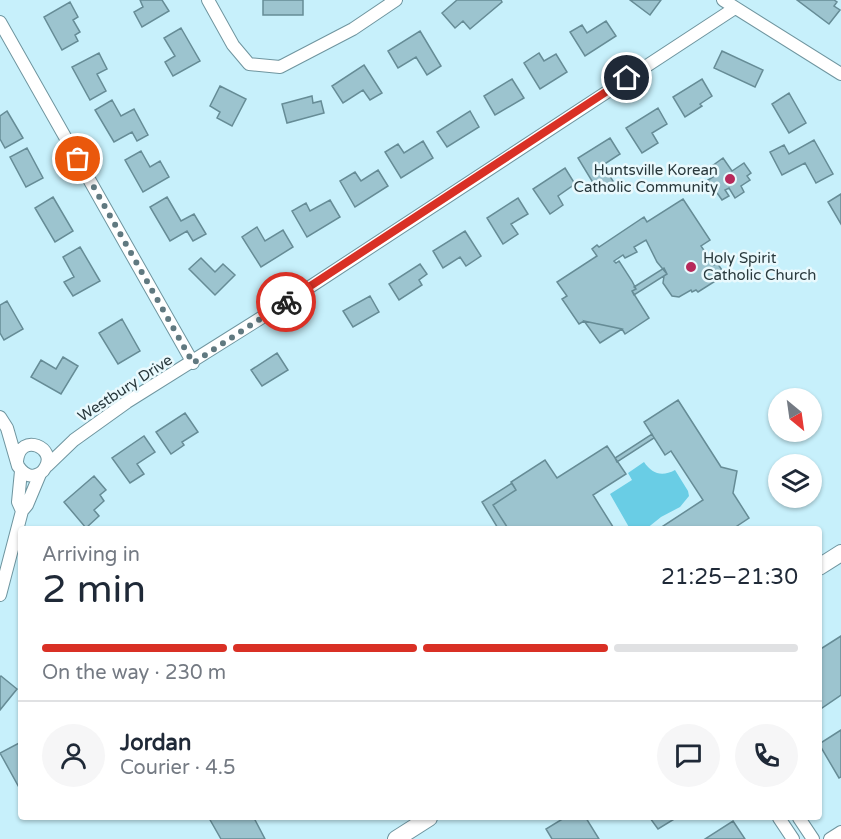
<!DOCTYPE html>
<meta charset="utf-8">
<style>
body{margin:0;font-family:"Varela Round",sans-serif;background:#f6f6f7;color:#1f2937;height:100vh;display:flex;flex-direction:column;font-size:22px;white-space:nowrap}
*{box-sizing:border-box;margin:0}
p{font-size:20px;color:#747a83}
.icon{flex:none;width:33px;height:33px;fill:none;stroke:currentColor;stroke-width:2;stroke-linecap:round;stroke-linejoin:round}
.map{position:relative;flex:1;overflow:hidden}
.details{position:absolute;left:18px;top:526px;width:804px;height:294px;display:flex;flex-direction:column;background:#fff;border-radius:6px;box-shadow:0 2px 4px #0004}
.details>*{flex:none}
.needle{width:39px;rotate:151deg}
.controls{position:absolute;left:768px;top:388px;display:grid;gap:12px}
.controls a{display:grid;place-items:center;width:54px;height:54px;border-radius:50%;background:#fff;box-shadow:0 2px 4px #0004;font-size:30px}
.pin{position:absolute;display:grid;place-items:center;width:51px;height:51px;color:#fff;margin:-26px;border:3px solid #fff;border-radius:50%;box-shadow:0 2px 6px #0007}
.courier{position:absolute;display:grid;place-items:center;width:60px;height:60px;margin:-30px;border:4px solid #d93025;border-radius:50%;background:#fff;color:#222;box-shadow:0 2px 8px #0007}
.headline em{font-style:normal;font-weight:600}
.headline div{display:flex;flex-direction:column-reverse}
.headline{display:flex;align-items:center;justify-content:space-between;height:102px;padding:0 24px}
h1{font-size:39px;font-weight:600;line-height:45px}
.bar{display:grid;grid-template-columns:repeat(4,1fr);gap:9px 6px;align-content:center;height:72px;padding:0 24px}
.bar i{height:8px;border-radius:4px;background:#e0e1e3}
.bar .on{background:#d93025}
.bar p{grid-column:span 4}
.line{display:flex;align-items:center;gap:15px;padding:0 24px;border-top:2px solid #e0e1e3}
.line div{flex:1}
.round{display:grid;place-items:center;flex:none;width:63px;height:63px;border-radius:32px;background:#f6f6f7}
.map>svg:first-child{display:block}
</style>
<div class="map">
<svg width="841" height="839" viewBox="0 0 841 839">
<rect width="100%" height="100%" fill="#c7f0fb"/>
<path fill="#69cde5" d="M644,462C652,474 662,477 675,470L688,491L689,496L680,507L661,517L646,529H630L610,494L632,480L628,473Z"/>
<path fill="#9cc4cf" stroke="#668c96" stroke-width="1.5" d="M140,0H162L169,11L142,27L134,12L143,7Z
M263,0H303V15H263Z
M457,0H501L502,2L470,29L463,21L455,28L442,13Z
M630,0H661L650,15Z
M797,0H834L837,2L834,6L840,10L829,24Z
M70,2L78,17L73,20L80,32L75,35L78,41L62,50L44,17Z
M606,21L616,36L585,56L570,32L582,25L587,33Z
M181,28L200,61L173,76L165,62L175,56L164,38Z
M420,31L441,66L427,75L416,57L398,68L388,51Z
M722,51L763,70L755,87L714,68Z
M99,53L107,69L97,74L106,91L90,100L72,67Z
M539,53L544,61L556,54L567,72L540,89L524,63Z
M364,65L382,93L370,100L363,90L343,103L332,86Z
M512,79L524,98L495,115L484,96Z
M702,79L712,96L700,104L702,106L685,117L673,97Z
M220,86L246,99L232,126L217,118L220,112L210,106Z
M789,93L806,123L789,133L772,104Z
M312,96L313,103L321,101L324,113L287,123L282,104Z
M112,100L121,116L134,109L148,135L137,141L132,132L114,142L95,110Z
M658,108L667,124L652,133L658,143L642,153L626,128Z
M7,111L23,138L5,148L0,139V116Z
M470,111L479,127L447,147L437,132Z
M610,138L620,154L603,165L613,181L598,191L578,158Z
M814,140L833,174L816,183L805,163L782,175L770,152L784,145L789,154Z
M423,141L433,158L401,178L385,152L398,144L404,153Z
M27,148L43,178L26,187L10,157Z
M141,151L150,167L160,161L169,177L143,192L125,160Z
M723,158L732,171L744,163L751,173L747,176L750,180L741,186L744,192L735,198L729,188L725,190L729,196L722,200L708,180L713,177L708,169Z
M565,168L575,184L558,196L563,205L550,214L533,189Z
M378,170L388,186L355,207L340,181L355,172L361,181Z
M841,194V224L828,202Z
M53,197L73,231L55,242L35,208Z
M167,197L181,221L194,214L206,234L193,241L187,231L170,241L150,207Z
M518,198L528,214L511,224L518,234L503,244L487,218Z
M683,199L710,240L701,246L714,265L717,263L722,270L714,275L717,280L698,292L696,290L692,292L691,290L679,297L672,296L663,283L664,276L667,274L657,262L646,240L634,247L637,252L625,258L623,255L614,261L616,263L619,261L632,281L636,289L632,291L649,318L625,334L622,329L584,321L579,324L562,299L567,296L557,282L597,256L592,249L597,245L599,247L644,217L647,222Z
M330,200L340,217L307,237L292,211L306,203L310,211Z
M257,227L265,241L283,230L293,247L261,267L242,237Z
M465,231L481,256L466,266L460,257L443,268L433,251Z
M80,247L100,281L73,296L64,282L74,277L63,257Z
M201,258L215,272L223,264L235,275L215,295L189,269Z
M420,264L427,274L419,280L422,285L399,300L389,284Z
M664,268L667,274L634,295L632,291L636,289L634,287Z
M370,296L379,312L353,327L343,311Z
M7,301L23,329L4,340L0,333V305Z
M122,319L140,351L118,364L99,333Z
M584,321L598,324L622,329L600,343Z
M277,353L288,370L262,386L251,370Z
M63,357L78,366L61,394L31,377L41,360L56,369Z
M678,400L721,467L737,471L733,493L749,518L731,530H657L703,500L671,451L665,455L644,422Z
M185,413L198,432L182,442L184,445L171,454L156,432Z
M652,434L654,438L617,462L615,458Z
M144,436L155,452L137,464L144,474L130,483L112,458Z
M607,446L626,474L593,495L615,530H509L493,505L516,490L511,482L545,460L557,478Z
M94,476L106,490L100,495L104,501L94,510L99,516L86,528L64,502Z
M512,483L516,490L493,505L509,530H499L482,502Z
M841,636V695L819,710V650Z
M1,676L17,689L0,710V677Z
M841,730V777L839,778L819,744Z
M21,742V791L0,753Z
M209,818H254L265,839H221Z
M564,818H586L599,839H552L546,829Z
M650,818H676L658,829Z
M733,821L745,839H705Z"/>
<g fill="none" stroke-linecap="round" stroke-linejoin="round">
<defs>
<path id="minor" d="M208,0L233,45L249,64L280,67L353,29L396,0
M723,0L841,74
M0,22L193,363
M0,417L7,428L18,466C22,472 26,476 33,476C38,475 43,472 45,468C58,448 20,431 17,461
M47,466L74,440L127,402L296,296L735,8
M21,471L18,502L22,511
M0,595L22,511L27,505L40,474
M779,818L793,839
M799,818L813,839
M830,839L841,832"/>
<path id="secondary" d="M819,567L841,553
M396,839L429,818"/>
</defs>
<use href="#minor" stroke="#6f959f" stroke-width="14"/>
<use href="#secondary" stroke="#6f959f" stroke-width="18"/>
<use href="#minor" stroke="#fff" stroke-width="12"/>
<use href="#secondary" stroke="#fff" stroke-width="16"/>
</g>
<g fill="none" stroke-linecap="round" stroke-linejoin="round">
<path stroke="#607980" stroke-width="6" stroke-dasharray="0 10.8" d="M78,159L193,363L286,302"/>
<path stroke="#d93025" stroke-width="8" d="M286,302L627,78"/>
</g>
<g fill="#b7295b" stroke="#e9f9fd" stroke-width="2">
<circle cx="730" cy="179" r="6"/>
<circle cx="691" cy="267" r="6"/>
</g>
<g text-anchor="middle" dominant-baseline="central" stroke-width="5" stroke-linejoin="round" paint-order="stroke">
<g font-size="15" fill="#29393d" stroke="#e9f9fd" text-anchor="end">
<text x="718" y="170">Huntsville Korean<tspan x="718" dy="17">Catholic Community</tspan></text>
<text x="703" y="258" text-anchor="start">Holy Spirit<tspan x="703" dy="17">Catholic Church</tspan></text>
</g>
<g font-size="15" fill="#29393d" stroke="#e9f9fd">
<text transform="translate(125 388) rotate(-33)">Westbury Drive</text>
</g>
</g>
</svg>
<div class="controls">
<a><svg class="needle" viewBox="-14 -14 28 28"><path d="M0-13l5 13h-10z" fill="#e53935"/><path d="M0 13l5-13h-10z" fill="#747a83"/></svg></a>
<a><svg class="icon" aria-label="layers" viewBox="0 0 24 24"><path d="M12 4l9 5-9 5-9-5zM3 14l9 5 9-5"/></svg></a>
</div>
<div class="pin" style="left:78px;top:159px;background:#ea580c"><svg class="icon" aria-label="bag" viewBox="0 0 24 24"><path d="M5 8h14l-1 12H6zM9 8a3 3 0 0 1 6 0"/></svg></div>
<div class="pin" style="left:627px;top:78px;background:#1f2937"><svg class="icon" aria-label="home" viewBox="0 0 24 24"><path d="M3 11l9-7 9 7M6 9v11h12V9"/></svg></div>
<div class="courier" style="left:286px;top:302px"><svg class="icon" aria-label="bike" viewBox="0 0 24 24"><circle cx="6" cy="16" r="4"/><circle cx="18" cy="16" r="4"/><path d="M6 16l4-8h5l3 8M10 8l3 8H6M13 5h3"/></svg></div>
<section class="details">
<div class="headline"><div><h1>2 min</h1><p>Arriving in</p></div><em>21:25–21:30</em></div>
<div class="bar"><i class="on"></i><i class="on"></i><i class="on"></i><i></i><p>On the way · 230 m</p></div>
<div class="line" style="height:108px"><a class="round"><svg class="icon" aria-label="person" viewBox="0 0 24 24"><circle cx="12" cy="8" r="4"/><path d="M4 21q1-7 8-7t8 7"/></svg></a><div><b>Jordan</b><p>Courier · 4.5</p></div><a class="round"><svg class="icon" aria-label="chat" viewBox="0 0 24 24"><path d="M4 5h16v11H9l-5 4z"/></svg></a><a class="round"><svg class="icon" aria-label="phone" viewBox="0 0 24 24"><path d="M5 4h4l2 5-3 2q2 4 5 5l2-3 5 2v4C11 20 4 13 5 4z"/></svg></a></div>
</section>
</div>
